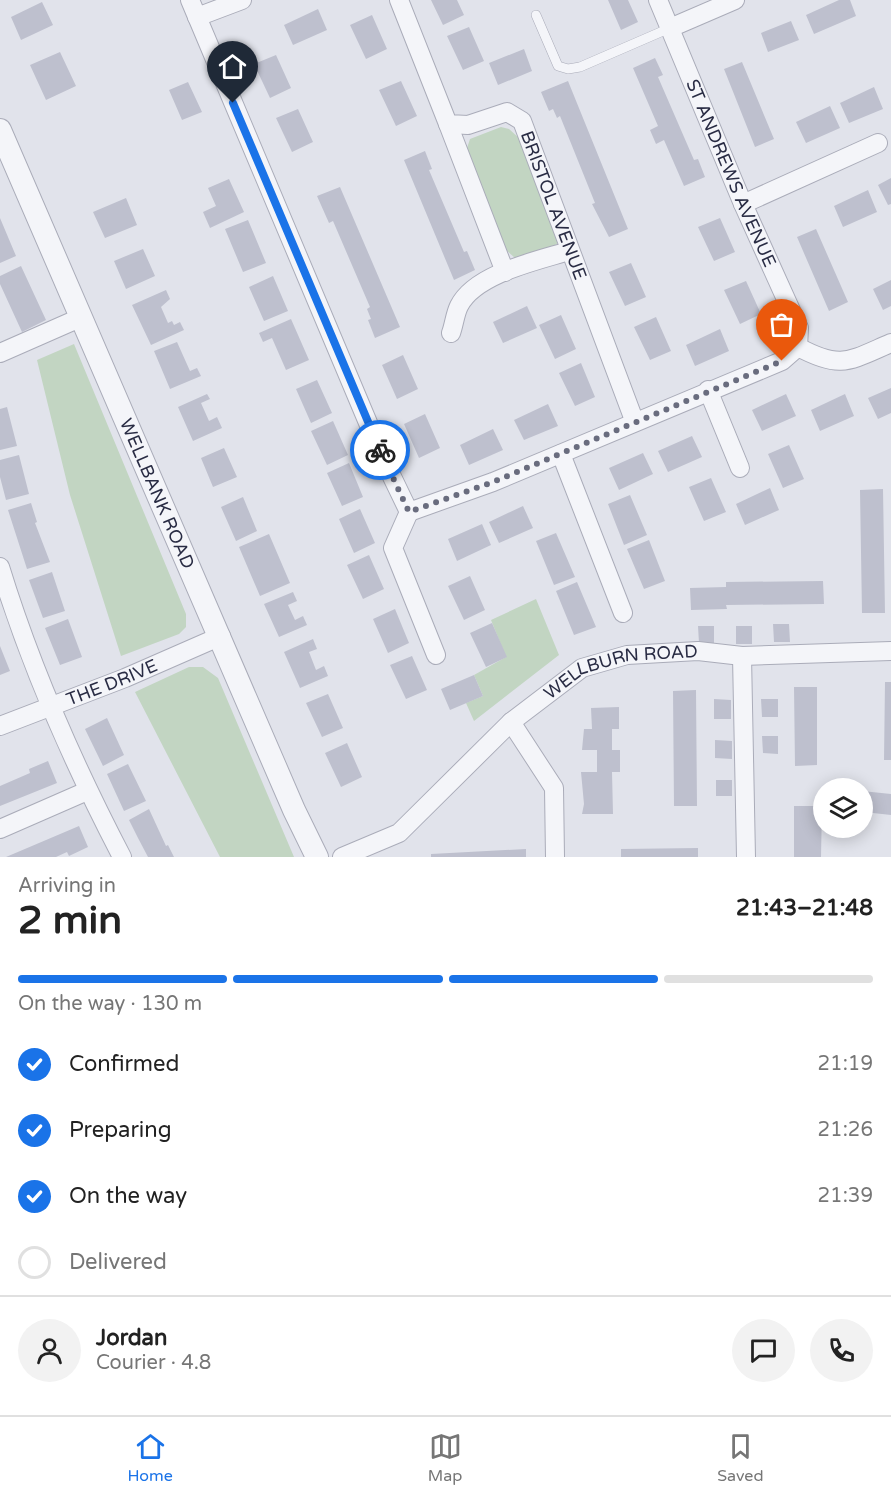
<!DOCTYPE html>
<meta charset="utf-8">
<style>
body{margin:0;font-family:"Varela Round",sans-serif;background:#f2f2f2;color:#222;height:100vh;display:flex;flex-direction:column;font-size:22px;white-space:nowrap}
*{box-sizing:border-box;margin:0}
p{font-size:20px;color:#767676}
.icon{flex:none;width:33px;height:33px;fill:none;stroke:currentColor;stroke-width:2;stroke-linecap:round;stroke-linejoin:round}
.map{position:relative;height:857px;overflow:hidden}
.details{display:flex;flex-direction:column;background:#fff;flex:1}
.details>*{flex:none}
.controls{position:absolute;left:813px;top:778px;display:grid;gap:12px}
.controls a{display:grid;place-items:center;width:60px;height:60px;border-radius:50%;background:#fff;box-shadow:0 3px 15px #0003;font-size:30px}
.pin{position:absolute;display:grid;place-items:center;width:51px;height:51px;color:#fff;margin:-62px -26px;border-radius:50% 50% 50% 0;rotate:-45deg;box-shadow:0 0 6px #0007}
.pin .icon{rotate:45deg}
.courier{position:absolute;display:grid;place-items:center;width:60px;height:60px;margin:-30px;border:4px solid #1a73e8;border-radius:50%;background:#fff;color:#222;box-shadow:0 2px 8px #0007}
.headline em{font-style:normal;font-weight:700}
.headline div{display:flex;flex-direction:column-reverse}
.headline{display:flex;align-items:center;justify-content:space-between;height:102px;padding:0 18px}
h1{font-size:39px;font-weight:700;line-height:45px}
.bar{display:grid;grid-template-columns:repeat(4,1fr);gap:9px 6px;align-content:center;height:72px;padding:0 18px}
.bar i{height:8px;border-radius:4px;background:#e0e0e0}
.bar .current{background:#1a73e8}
.bar p{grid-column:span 4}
.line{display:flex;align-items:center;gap:15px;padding:0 18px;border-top:2px solid #e0e0e0}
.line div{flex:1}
.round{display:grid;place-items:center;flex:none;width:63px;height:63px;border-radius:32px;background:#f2f2f2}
ol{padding:0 18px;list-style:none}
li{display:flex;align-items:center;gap:18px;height:66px}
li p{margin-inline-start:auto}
li .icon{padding:6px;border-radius:50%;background:#1a73e8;color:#fff;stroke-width:4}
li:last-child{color:#767676}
li i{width:33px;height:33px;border:3px solid #e0e0e0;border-radius:50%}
.tab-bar{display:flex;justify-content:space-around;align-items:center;height:84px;border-top:2px solid #e0e0e0;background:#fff;font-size:16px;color:#767676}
.tab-bar a{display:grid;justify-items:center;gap:3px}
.tab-bar .current{color:#1a73e8}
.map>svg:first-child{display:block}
</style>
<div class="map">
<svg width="891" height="857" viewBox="0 0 891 857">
<rect width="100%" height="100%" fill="#e1e3eb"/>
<path fill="#c2d5c2" d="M501,127L509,129L519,138L560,236L557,244L525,258H515L506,250L466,151L470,139Z
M74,344L186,614V627L179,634L121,656L70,495L37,360Z
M536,599L559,655L474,721L466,703L483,696L474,675L506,657L491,620Z
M189,667H203L218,678L294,857H220L135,692Z"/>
<path fill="#bec0ce" d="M431,0H457L464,15L443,25Z
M608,0H628L638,22L621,30Z
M839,0H850L856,16L814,34L806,15Z
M42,2L53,25L21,40L11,17Z
M318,9L327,30L293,45L284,25Z
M372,15L387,49L366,59L350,25Z
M791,21L799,40L768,52L761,33Z
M469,27L484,61L463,70L447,36Z
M524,49L532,71L498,85L489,63Z
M60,52L76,86L46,100L30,65Z
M276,55L291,88L270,98L254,64Z
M655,58L663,75L658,77L694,160L698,159L705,177L684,186L664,140L656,144L650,130L658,126L633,68Z
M742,62L774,139L755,147L724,69Z
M401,81L417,116L396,126L379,90Z
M568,81L628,229L609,237L592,204L595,203L560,116L557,118L553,109L549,111L541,92Z
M188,82L202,112L182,120L169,90Z
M874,87L883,109L849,123L840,103Z
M830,106L840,128L806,143L796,122Z
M298,109L313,142L292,152L276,118Z
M425,151L432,169L429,170L464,252L467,251L475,270L454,280L404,160Z
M891,178V204L888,205L878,185Z
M229,179L244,212L210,228L203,212L216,206L208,188Z
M340,187L400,327L375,338L368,320L371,319L367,309L370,307L333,221L329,223L317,196Z
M868,190L877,212L843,227L834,206Z
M126,198L137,225L105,238L93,212Z
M0,218L16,256L0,263Z
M720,218L735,252L714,261L698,227Z
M248,220L266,263L243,272L225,229Z
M816,229L848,302L829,311L797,237Z
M143,249L155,276L126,289L114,261Z
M631,263L646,297L625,306L609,272Z
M21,266L46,320L22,332L0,284V276Z
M273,276L288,311L264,321L249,287Z
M891,280V306L883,310L873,289Z
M746,281L761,314L740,324L724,290Z
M166,290L170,299L161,307L168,323L172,321L174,325L180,322L184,330L151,345L132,305Z
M527,306L537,328L503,343L493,322Z
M561,315L576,349L555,359L539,325Z
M656,317L671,351L650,360L634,327Z
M291,319L309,360L286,370L272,338L263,342L259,333Z
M720,329L729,351L695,366L686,345Z
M177,342L190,371L197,368L201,376L170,389L154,351Z
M403,355L418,389L397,399L382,365Z
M581,363L595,397L575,406L559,373Z
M317,380L332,413L311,423L296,389Z
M891,388V413L878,419L868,398Z
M207,394L210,399L201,403L209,421L217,417L222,428L193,441L178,407Z
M786,394L796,416L762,431L752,410Z
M845,394L854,416L820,431L811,410Z
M548,404L558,426L524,440L514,420Z
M7,407L17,446L0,450V409Z
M425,414L440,448L419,458L404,424Z
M333,421L348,455L327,465L311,431Z
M493,429L503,450L469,465L460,445Z
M692,436L702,457L668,472L658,451Z
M789,445L804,479L783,488L768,454Z
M224,448L237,477L213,487L201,458Z
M643,453L653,474L619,490L609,468Z
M19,455L29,494L6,500L0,477V460Z
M349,463L363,497L342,506L327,473Z
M711,478L726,512L704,521L689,487Z
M770,488L779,510L745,525L736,504Z
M883,489L885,613H862L860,490Z
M630,495L647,535L624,545L608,504Z
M243,497L257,531L236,541L221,507Z
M31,503L37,522L35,523L50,562L27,569L8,510Z
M523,506L533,528L499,543L489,522Z
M360,509L375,543L354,553L339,519Z
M482,524L491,545L457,561L448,539Z
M556,533L575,577L554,585L536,541Z
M269,534L290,583L260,596L239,547Z
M649,540L665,581L644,589L627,549Z
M369,555L384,589L363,599L347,565Z
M52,572L65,611L43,618L29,580Z
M470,576L485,610L464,620L448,586Z
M823,581L824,604L726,605L727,609L691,610L690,588L726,587V582Z
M577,582L596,627L574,635L556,591Z
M293,592L297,601L288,605L295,620L303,616L307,625L279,637L264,604Z
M395,609L409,643L388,653L373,619Z
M68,619L82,657L60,665L45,628Z
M492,623L507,657L486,667L470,633Z
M773,624H789L790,642H774Z
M698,626H714V643H699Z
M736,626H752V644H736Z
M313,639L317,649L309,652L316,670L324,666L328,676L300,688L284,652Z
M0,646L10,671L0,675Z
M412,656L427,690L406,699L390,665Z
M474,675L483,696L450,710L441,689Z
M885,682H891V760H884Z
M794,687H817V765L795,766Z
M696,690L697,806H674L673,691Z
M328,694L343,728L322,737L306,703Z
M714,699L731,700V719H714Z
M761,699H778V717H762Z
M619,707V729H612V750H620V772H612L613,814H582L584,804L581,772H597V750H582L584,729H592L591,708Z
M107,718L124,755L103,766L85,729Z
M762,736H778V754L763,753Z
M715,740L732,741V759L715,758Z
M347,743L362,777L341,787L325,753Z
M48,761L57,783L0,806V786L30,773L29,769Z
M128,764L146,801L124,811L107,774Z
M716,780H732V796H716Z
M862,791L891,794V815L864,812Z
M794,806H822L821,857H794Z
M149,809L166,846L168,845L174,857H148L138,838L129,820Z
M79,826L88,847L69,856L67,852L56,857H6Z
M698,848V857H621V849Z
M526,849V857H431V854Z"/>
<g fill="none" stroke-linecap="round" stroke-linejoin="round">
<defs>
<path id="service" d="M536,15L558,66L568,69L580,67L670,28"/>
<g id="minor">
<path d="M190,0L382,456L409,512L393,548L436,655"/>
<path id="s1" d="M399,0L448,124L468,125L507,112L522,121L634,420"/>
<path id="s2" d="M658,0L743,204L799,328L798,347"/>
<path d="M197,17L242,0"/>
<path d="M670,28L735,0"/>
<path d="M448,124L505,272"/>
<path d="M743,204L878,143"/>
<path d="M451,333C454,325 455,314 459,306C475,274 536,261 569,251"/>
<path d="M0,353L82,317"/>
<path d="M708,390L740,468"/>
<path d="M561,454L623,613"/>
<path d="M409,512L493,482L782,361L798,347C841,370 849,361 891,343"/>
<path d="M0,567C31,668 73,763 122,857"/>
<path d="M742,656L746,857"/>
<path d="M511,722L554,788L555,857"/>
<path id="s3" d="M0,726L125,678L221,636"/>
<path d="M0,829L87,791"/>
<path id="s4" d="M342,857L399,833L511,722L582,668L627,655L698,651L742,656L891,651"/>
</g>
<g id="tertiary">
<path id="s5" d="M0,130L294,810L317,857"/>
</g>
</defs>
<use href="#service" stroke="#aaacb9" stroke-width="10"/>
<use href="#minor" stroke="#aaacb9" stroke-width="20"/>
<use href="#tertiary" stroke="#aaacb9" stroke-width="24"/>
<use href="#service" stroke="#f4f5f9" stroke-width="9"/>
<use href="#minor" stroke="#f4f5f9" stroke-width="18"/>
<use href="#tertiary" stroke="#f4f5f9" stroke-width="22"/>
</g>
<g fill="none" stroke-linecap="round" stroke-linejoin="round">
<path stroke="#696c7e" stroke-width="6" stroke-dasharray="0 10.8" d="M380,450L409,512L493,482L782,361"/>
<path stroke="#1a73e8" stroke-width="8" d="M233,103L380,450"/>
</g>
<g text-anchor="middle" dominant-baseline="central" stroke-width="5" stroke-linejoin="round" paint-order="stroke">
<g font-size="18" fill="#292c44" stroke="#f1f2f8">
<text stroke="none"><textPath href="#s2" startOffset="188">ST ANDREWS AVENUE</textPath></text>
<text stroke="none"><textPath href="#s1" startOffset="302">BRISTOL AVENUE</textPath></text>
<text stroke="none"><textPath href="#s5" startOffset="396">WELLBANK ROAD</textPath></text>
<text stroke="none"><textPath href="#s4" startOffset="345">WELLBURN ROAD</textPath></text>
<text stroke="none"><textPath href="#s3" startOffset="120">THE DRIVE</textPath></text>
</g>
</g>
</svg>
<div class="controls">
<a><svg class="icon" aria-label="layers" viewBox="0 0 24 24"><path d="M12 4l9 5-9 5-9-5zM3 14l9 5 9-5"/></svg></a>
</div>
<div class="pin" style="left:782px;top:361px;background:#ea580c"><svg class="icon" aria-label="bag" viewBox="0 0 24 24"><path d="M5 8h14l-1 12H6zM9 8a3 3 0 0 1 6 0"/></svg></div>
<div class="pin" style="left:233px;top:103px;background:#1f2937"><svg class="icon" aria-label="home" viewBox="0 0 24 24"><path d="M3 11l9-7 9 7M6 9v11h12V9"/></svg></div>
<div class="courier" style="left:380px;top:450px"><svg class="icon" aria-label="bike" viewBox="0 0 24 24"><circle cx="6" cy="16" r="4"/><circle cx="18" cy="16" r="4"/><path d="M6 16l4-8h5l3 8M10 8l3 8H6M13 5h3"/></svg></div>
</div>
<section class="details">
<div class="headline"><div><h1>2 min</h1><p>Arriving in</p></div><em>21:43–21:48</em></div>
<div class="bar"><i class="current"></i><i class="current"></i><i class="current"></i><i></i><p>On the way · 130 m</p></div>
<ol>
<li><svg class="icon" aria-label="check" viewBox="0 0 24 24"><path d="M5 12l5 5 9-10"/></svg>Confirmed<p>21:19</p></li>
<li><svg class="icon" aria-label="check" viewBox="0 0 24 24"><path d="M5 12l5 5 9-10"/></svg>Preparing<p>21:26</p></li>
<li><svg class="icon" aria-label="check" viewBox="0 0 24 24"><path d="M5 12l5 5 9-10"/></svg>On the way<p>21:39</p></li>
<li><i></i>Delivered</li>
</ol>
<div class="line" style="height:108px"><a class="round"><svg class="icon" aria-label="person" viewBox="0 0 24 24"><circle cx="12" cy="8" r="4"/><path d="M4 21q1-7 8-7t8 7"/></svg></a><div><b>Jordan</b><p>Courier · 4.8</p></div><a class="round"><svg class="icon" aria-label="chat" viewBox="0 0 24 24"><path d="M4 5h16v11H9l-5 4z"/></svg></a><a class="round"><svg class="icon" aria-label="phone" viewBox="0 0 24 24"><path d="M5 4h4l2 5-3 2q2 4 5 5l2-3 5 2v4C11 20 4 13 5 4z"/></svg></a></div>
</section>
<nav class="tab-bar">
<a class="current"><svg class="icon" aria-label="home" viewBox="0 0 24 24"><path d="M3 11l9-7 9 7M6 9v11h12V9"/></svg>Home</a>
<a><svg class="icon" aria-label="map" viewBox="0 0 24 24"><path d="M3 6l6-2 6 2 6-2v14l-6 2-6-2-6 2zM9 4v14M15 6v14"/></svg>Map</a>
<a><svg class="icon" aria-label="saved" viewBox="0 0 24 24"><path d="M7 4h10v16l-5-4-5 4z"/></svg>Saved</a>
</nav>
